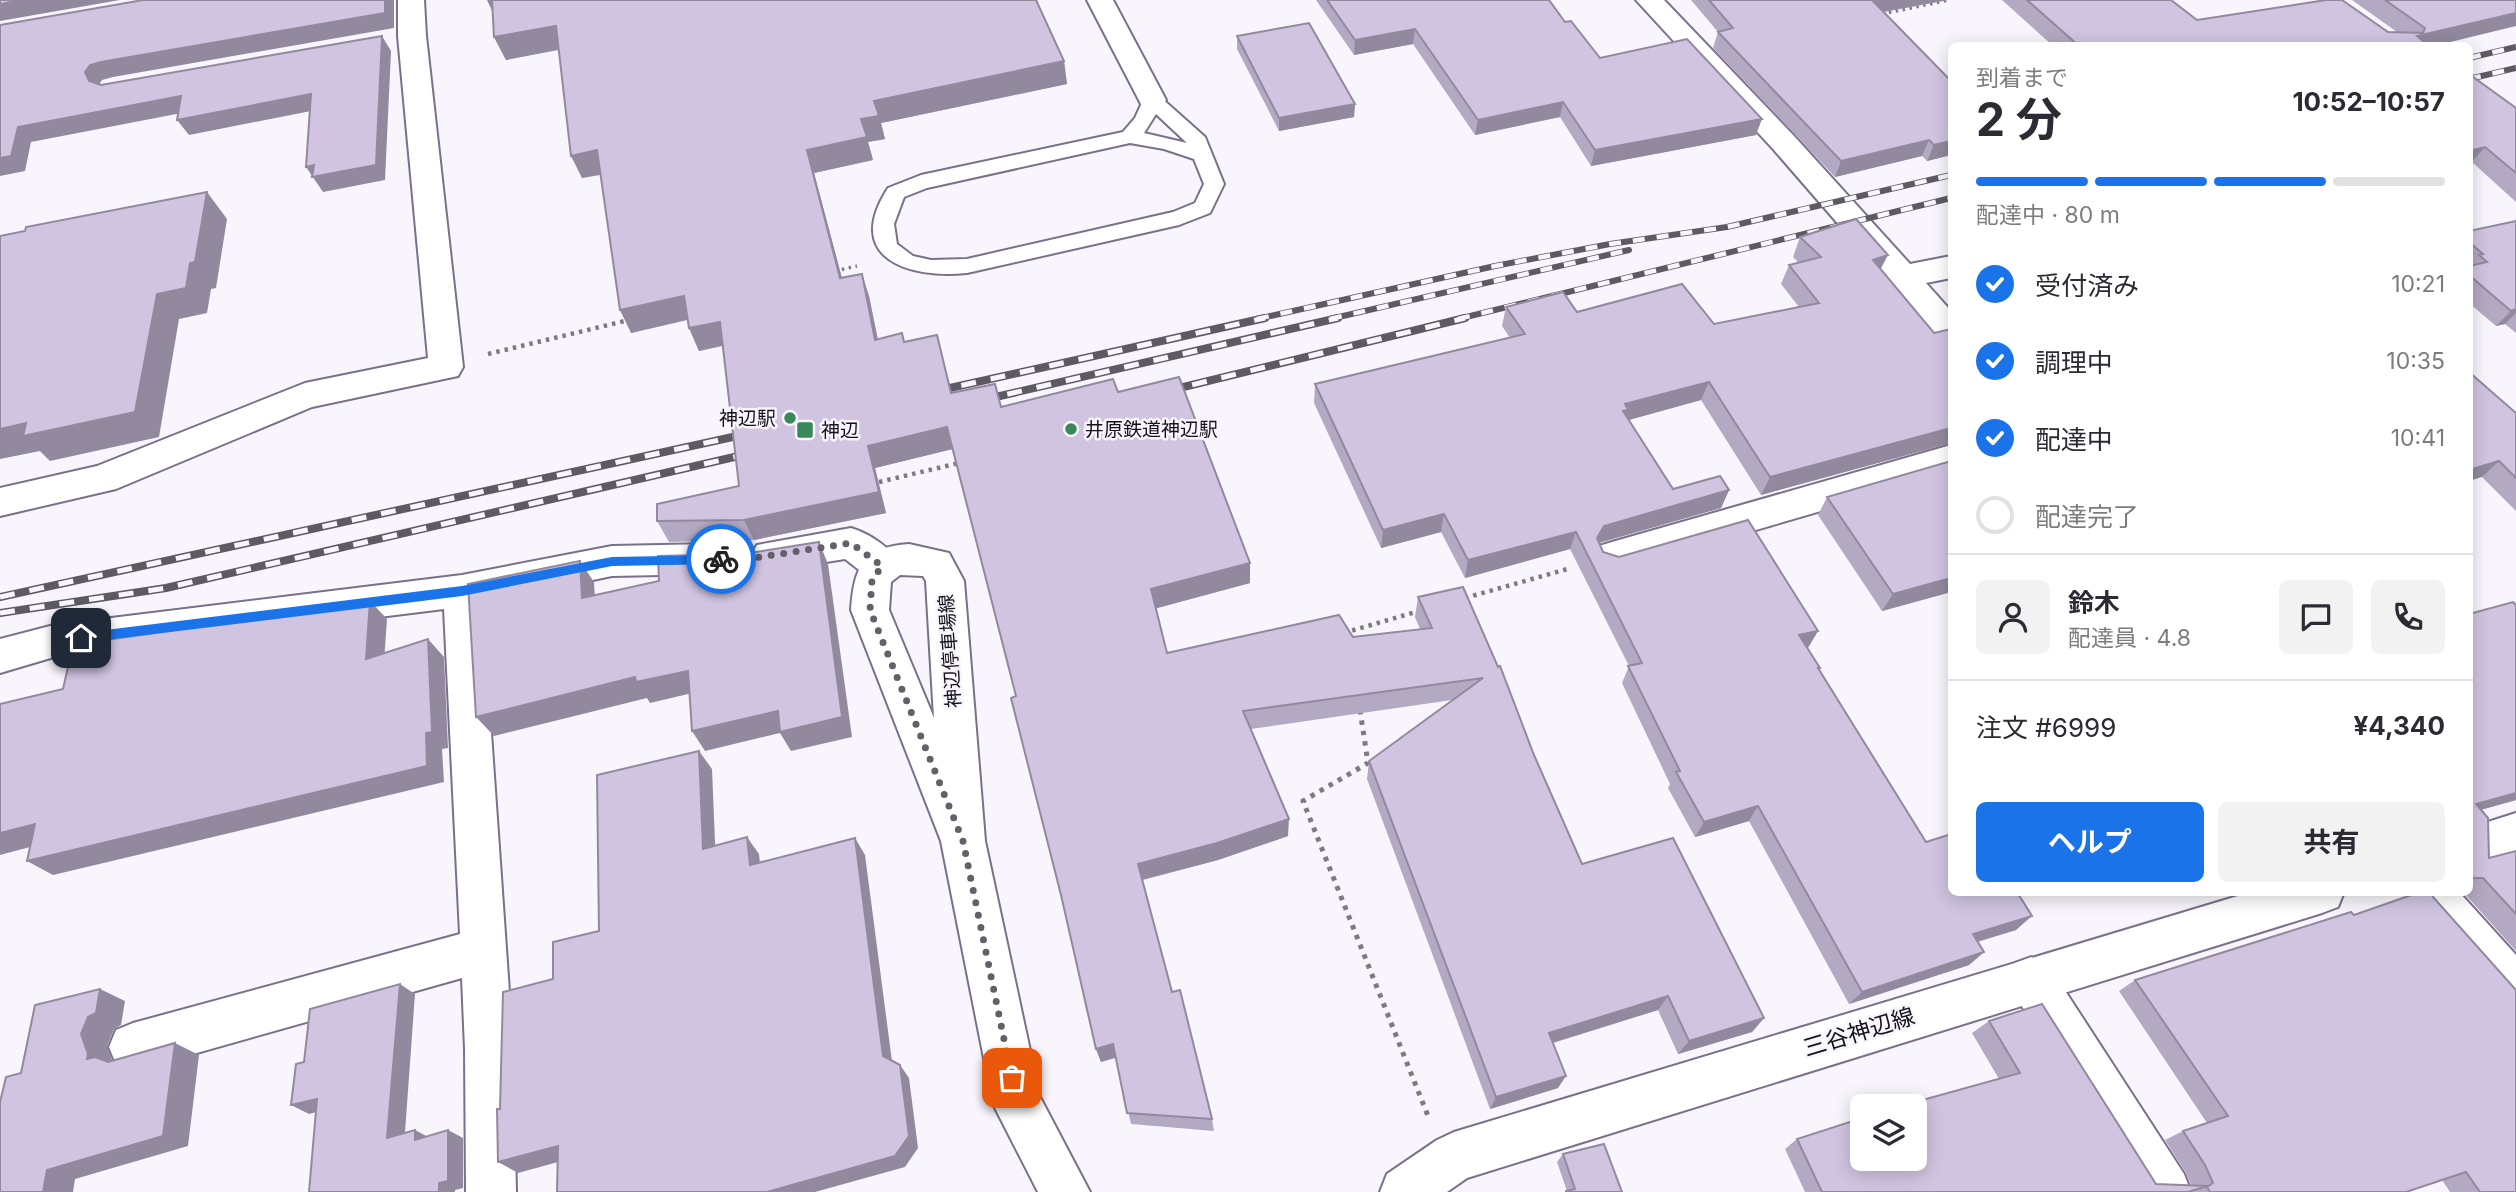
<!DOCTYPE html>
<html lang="ja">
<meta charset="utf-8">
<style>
body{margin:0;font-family:Inter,"Noto Sans JP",sans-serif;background:#f2f2f3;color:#2b2b33;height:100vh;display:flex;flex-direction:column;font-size:26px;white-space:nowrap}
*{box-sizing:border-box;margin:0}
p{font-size:23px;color:#7c7c81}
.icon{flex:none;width:38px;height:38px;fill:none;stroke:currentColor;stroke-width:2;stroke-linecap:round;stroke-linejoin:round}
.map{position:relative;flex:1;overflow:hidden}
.side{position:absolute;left:1948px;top:42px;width:525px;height:854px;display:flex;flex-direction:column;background:#fff;border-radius:10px;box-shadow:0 4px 18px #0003}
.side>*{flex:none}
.buttons{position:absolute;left:1850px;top:1094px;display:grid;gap:14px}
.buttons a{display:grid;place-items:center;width:77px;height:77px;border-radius:10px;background:#fff;box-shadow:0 4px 18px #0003;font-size:35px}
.pin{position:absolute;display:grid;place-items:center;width:60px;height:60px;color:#fff;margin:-30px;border-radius:14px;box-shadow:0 4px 10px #0006}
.courier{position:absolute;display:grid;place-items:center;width:70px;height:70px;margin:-35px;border:5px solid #1a73e8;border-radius:50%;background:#fff;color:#222;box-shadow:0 2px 9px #0007}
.overview em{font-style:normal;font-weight:700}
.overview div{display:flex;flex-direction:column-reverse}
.overview{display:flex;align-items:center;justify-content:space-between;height:119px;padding:0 28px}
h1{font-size:46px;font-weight:700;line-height:52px}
.bar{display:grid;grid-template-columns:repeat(4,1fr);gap:10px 7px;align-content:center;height:84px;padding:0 28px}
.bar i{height:9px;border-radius:5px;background:#e1e1e2}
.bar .current{background:#1a73e8}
.bar p{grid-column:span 4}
.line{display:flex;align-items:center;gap:18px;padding:0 28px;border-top:2px solid #e1e1e2}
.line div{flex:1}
.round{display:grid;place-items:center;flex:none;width:74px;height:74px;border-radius:10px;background:#f2f2f3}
ol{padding:0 28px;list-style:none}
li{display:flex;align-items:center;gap:21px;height:77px}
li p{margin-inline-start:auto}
li .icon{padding:7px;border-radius:50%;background:#1a73e8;color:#fff;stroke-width:4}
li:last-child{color:#7c7c81}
li i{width:38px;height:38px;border:4px solid #e1e1e2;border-radius:50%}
.cta{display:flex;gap:14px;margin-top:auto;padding:14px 28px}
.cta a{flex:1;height:80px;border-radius:10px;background:#1a73e8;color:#fff;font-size:28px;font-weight:700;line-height:80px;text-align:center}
.cta a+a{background:#f2f2f3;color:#2b2b33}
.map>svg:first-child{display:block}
</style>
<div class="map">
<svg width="2516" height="1192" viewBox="0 0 2516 1192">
<rect width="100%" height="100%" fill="#f8f6fc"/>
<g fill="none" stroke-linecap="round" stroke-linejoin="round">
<defs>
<path id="service" d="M1152,94L1159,96L1205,137L1224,184L1210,213L1179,225L967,273C908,279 843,258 888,188L921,175L1123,132L1135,118L1145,96ZM1156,114L1187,143L1144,133ZM1130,143L1164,149L1194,159L1204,184L1195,203L1173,212L967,259L931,260L913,256L897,244L894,224L904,197L927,188Z"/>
<path id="minor" d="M398,0H424L426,36L463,367L458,376L312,407L116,489L0,516V488L97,466L305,383L428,358L398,36Z
M1636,0H1664L1794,136L1910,264L1951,256V278L1926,283L1951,311V344L1939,340L1774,150Z
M1951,445V473L1612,572L1599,568L1593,557L1599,546L1612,542Z
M851,528C870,534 892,548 901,566L895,577C874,584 862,572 845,559L770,571L757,567L751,556L757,545Z
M710,544L723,548L729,559L723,570L710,574L612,576L482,603L513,1049L516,1192H466L465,1049L462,978L133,1071L116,1064L109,1047L116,1030L133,1023L460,934L444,609L54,657L0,673V639L54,625L462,575L612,546Z
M2408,892H2459L2516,955V1012L2500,1005L2414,907Z
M2031,957L2047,963L2184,1174L2191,1192H2137L2015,995L2008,979L2015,963Z"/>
<path id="tertiary" d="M1087,0H1113L1166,100L1162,106L1152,109L1142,106Z"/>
<path id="secondary" d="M909,544L949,553L964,581L985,841L1040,1097L1090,1192H1038L993,1104L941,841L851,610C854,568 862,547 909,544ZM900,575L923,576L926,581L934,718L889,610L891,582Z
M2516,813V853L2469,868V828Z
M2251,892H2344L2338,907L2322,913L1467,1178L1447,1192H1380L1387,1174L1437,1140L1454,1132Z"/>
</defs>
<use href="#service" stroke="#7b708a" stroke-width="4"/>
<use href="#minor" stroke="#7b708a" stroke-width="4"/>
<use href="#tertiary" stroke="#7b708a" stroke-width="4"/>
<use href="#secondary" stroke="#7b708a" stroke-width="4"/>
<path stroke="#7e7a82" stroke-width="3.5" stroke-dasharray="2.5 4.5" stroke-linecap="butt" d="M1882,14L1949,0
M835,271L857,266"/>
<path stroke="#7e7a82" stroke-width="4.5" stroke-dasharray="3.5 5" stroke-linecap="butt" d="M488,354L629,320
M879,482L959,463
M1465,598L1571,568
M1348,635L1347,632L1419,611"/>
<path stroke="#7e7a82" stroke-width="5" stroke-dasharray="4.5 6" stroke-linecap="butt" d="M1360,710L1368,763L1303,801L1428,1116"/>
<use href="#service" fill="#fff" fill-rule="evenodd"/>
<use href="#minor" fill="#fff" fill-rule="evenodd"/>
<use href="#tertiary" fill="#fff" fill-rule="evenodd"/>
<use href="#secondary" fill="#fff" fill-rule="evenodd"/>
<defs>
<path id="rail-far1" d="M2469,58L2516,47
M2469,79L2516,68
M1257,319L1495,266L1610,244L1727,227L1951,175
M1330,319L1629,250
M1458,319L1951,198"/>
<path id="rail" d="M932,392L1265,318
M1163,392L1465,318
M978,401L1338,318
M0,597L751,433
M0,613L166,588L756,452"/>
</defs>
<use href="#rail-far1" stroke="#5e5a63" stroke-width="6"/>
<use href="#rail" stroke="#5e5a63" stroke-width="8"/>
<use href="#rail-far1" stroke="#f8f6fc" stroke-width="4.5" stroke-dasharray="12" stroke-linecap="butt"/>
<use href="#rail" stroke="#f8f6fc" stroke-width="5" stroke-dasharray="15" stroke-linecap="butt"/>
</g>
<path fill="#b3a9c2" d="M1316,0H1549L1565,22L1600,58L1756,135L1591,166L1560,117L1475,135L1413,44L1354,55Z
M1691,0H1948L1884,12L1951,81V155L1927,161L1922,156L1835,177L1713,48L1718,32Z
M2002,0H2171L2197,20L2397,32L2352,0H2516L2434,46H2053Z
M1237,36L1355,104L1354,117L1279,131L1237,49Z
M494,37L1064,61L1067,84L881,123L885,139L868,142L873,160L814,173L842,278L869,296L878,339L904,341L951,393L1001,407L1118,392L1250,583L1156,608L1167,653L1353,637L1420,629L1415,617L1418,597L1463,587L1534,755L1582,864L1764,1018L1752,1032L1678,1054L1658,1010L1553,1043L1558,1088L1490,1109L1367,779L1369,761L1452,700L1251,729L1288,836L1218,860L1143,880L1172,992L1212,1119L1214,1131L1131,1124L1116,1058L1101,1062L1096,1049L1016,696L952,449L875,468L886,513L754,540L669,542L657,521L739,486L723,346L699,351L689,328L688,320L631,333L600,175L582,178L559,50L506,60Z
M2516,108V202L2472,162Z
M2516,221V333L2505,324L2496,326L2469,303V231Z
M1800,237L1881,270L1934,333L1951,329V443L1761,495L1701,400L1629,420L1673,489L1729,490L1721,508L1599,543L1603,552L1818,631L1807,648L1819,670L1926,842L2016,930L1978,942L1984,952L1969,965L1849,1004L1749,821L1695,837L1668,788L1670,784L1622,683L1629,666L1570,549L1465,578L1441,532L1381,548L1314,403L1315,384L1510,338L1502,326L1506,307L1714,324L1799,307L1781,284L1789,265L1798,262L1793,257Z
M2516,413V511L2482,477Z
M1827,497L1951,592L1882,611L1818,515Z
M2516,605V800L2481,810L2489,858L2516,851V951L2463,892H2469V614Z
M2135,980L2516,1192H2450L2442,1180L2406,1192H1805L1785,1149L1797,1139L1999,1079L1972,1033L1989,1021L2156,1184L2191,1185L2186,1173L2165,1140L2183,1131L2207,1123L2119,991Z
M1563,1154L1622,1192H1565L1567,1191L1557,1162Z"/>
<path fill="#92899e" d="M22,0H120L0,21V4Z
M385,0H394V28L113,77L102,80L97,88L89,81L85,72L90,65L101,62Z
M487,0H493L497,21Z
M1872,0H1948L1866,15Z
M2516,12V26L2434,46H2410L2417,36Z
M556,26L566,48L506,60L494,37Z
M1415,29L1413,44L1354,55L1355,40Z
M382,36L391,51L385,180L323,192L306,167Z
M1064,61L1067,84L881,123L885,139L868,142L873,160L814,173L848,301L840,278L807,150L874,101Z
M311,94L321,109L189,135L177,120Z
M181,96L192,111L31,142L25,171L0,176V158L18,127Z
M1563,102L1560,117L1475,135L1478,120Z
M1355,104L1354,117L1279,131V118Z
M1762,119L1756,135L1591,166L1595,150Z
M1929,140L1922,156L1835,177L1841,161Z
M1951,141V155L1927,161L1934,145Z
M2485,147L2472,162L2469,163V151Z
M597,150L608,173L582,178L571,156Z
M207,192L227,219L216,288L211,289L207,313L179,319L159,437L50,461L40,451L0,459V429L157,294L190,263Z
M1888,255L1878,274L1873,260Z
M862,274L869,296L882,362L875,340Z
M684,296L694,318L631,333L620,310Z
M2516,309V313L2505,324L2496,326L2511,311Z
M720,322L729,344L699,351L689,328Z
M1709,382L1701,400L1625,421L1617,430L1625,404Z
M947,427L953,449L875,468L886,513L754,540L744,520L868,446Z
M1951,428V443L1761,495L1770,477Z
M2499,461L2482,477L2469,481V470Z
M1729,490L1721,508L1598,543L1597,538L1604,526Z
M1444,514L1441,532L1381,548L1383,530Z
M1576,532L1570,549L1465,578L1468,560Z
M819,542L828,564L852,737L791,751L780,733L705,751L692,731Z
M580,561L594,582L596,619L582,598Z
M1250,563V583L1154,609L1151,589Z
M1951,578V592L1882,611L1893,594Z
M370,601L387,619L383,676L366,659Z
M1818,631L1808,648L1790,652L1799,635Z
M428,639L444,657L448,748L442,749L444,782L53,875L27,861L426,733Z
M688,671L701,691L650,703L647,698L494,736L476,717L635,677Z
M699,751L712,769L716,866L703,849Z
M2516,793V800L2469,813L2476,804Z
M1758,806L1749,821L1695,837L1704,822Z
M1289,819L1288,836L1218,860L1141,880L1138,864Z
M35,824L60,839L0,855V833Z
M747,837L759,854L762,882L750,865Z
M855,838L865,855L893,1069L883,1056Z
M2032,916L2016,930L1958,947L1973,934Z
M1984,952L1969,965L1849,1004L1862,992Z
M400,984L415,994L404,1146L387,1138Z
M100,989L125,1001L121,1025L114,1029L107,1046L114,1066L87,1059L81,1034Z
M1668,996L1658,1010L1542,1046L1549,1033Z
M1764,1018L1752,1032L1678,1054L1689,1041Z
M175,1043L199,1055L188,1146L75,1179L73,1192H43L47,1170Z
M1113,1044L1116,1057L1101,1062L1096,1049Z
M900,1065L909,1078L918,1148L905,1167L815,1192H767Z
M1566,1076L1558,1088L1490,1109L1496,1097Z
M317,1099L334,1107L309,1114L291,1105Z
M415,1130L430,1138L415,1140Z
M448,1130L463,1138V1188L455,1190V1192H439Z
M558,1146L576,1157L518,1173L498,1162Z"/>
<path fill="#d0c4e1" stroke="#92899e" stroke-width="2" d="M0,0H22L0,4Z
M143,0H385V13L101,62L90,65L85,72L89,81L101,85L382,36L376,165L312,177L314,165L306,167L311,94L177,120L181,96L18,127L11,156L0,158V25Z
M492,0H1036L1064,61L874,101L879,116L861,119L867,137L807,150L840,278L862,274L875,340L902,333L904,342L937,335L951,393L995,384L1001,407L1113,379L1118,392L1179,377L1250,563L1151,589L1167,653L1339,615L1353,637L1432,628L1418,597L1463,587L1498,667L1500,666L1534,755L1582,864L1673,838L1764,1018L1689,1041L1668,996L1549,1033L1566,1076L1496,1097L1369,761L1483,678L1243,711L1289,819L1217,843L1138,864L1172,992L1180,990L1212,1119L1127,1113L1113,1044L1096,1049L1061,895L1011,698L1016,696L947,427L868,446L879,492L744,520L657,521V504L739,486L720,322L689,328L684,296L620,310L597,150L571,156L556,26L494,37Z
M1327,0H1549L1565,22L1571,21L1600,58L1687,39L1762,119L1595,150L1563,102L1478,120L1415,29L1355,40Z
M1709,0H1872L1951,81V141L1934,145L1929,140L1841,161L1718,32L1733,28Z
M2027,0H2171L2197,20L2326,0H2342L2388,32L2423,33L2425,28L2385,0H2516V13L2417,36L2429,46H2079Z
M1309,23L1355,104L1279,118L1237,36Z
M2469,74L2516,108V173L2485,147L2469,151Z
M207,192L195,262L190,263L186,288L157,294L135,412L23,436L26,423L0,429V236L25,231L26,227Z
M1856,219L1888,255L1873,260L1934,333L1951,329V428L1770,477L1709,382L1625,404L1628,410L1623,411L1673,489L1720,476L1729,490L1604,526L1597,538L1603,552L1619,557L1748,520L1818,631L1799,635L1820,668H1818L1926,842L1951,834V892H2017L2032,916L1973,934L1984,952L1862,992L1758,806L1704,822L1676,772L1680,771L1628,666L1642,663L1576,532L1468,560L1444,514L1383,530L1315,384L1525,334L1506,307L1563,292L1577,312L1682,284L1714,324L1819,303L1789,265L1821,257L1800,237Z
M2516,221V309L2511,311L2469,275V266L2487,262L2479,255L2483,254L2469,242V231Z
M2469,372L2516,413V478L2499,461L2469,470Z
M1951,461V578L1893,594L1827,497Z
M819,542L842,717L780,732L778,711L692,731L688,671L636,682L635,677L476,717L468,584L580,561L582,598L659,581L658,556L743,554Z
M370,601L366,659L428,639L432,732L426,733L427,766L27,861L35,824L0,833V704L63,689L73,645Z
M2513,602L2516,605V793L2476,804L2488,818L2489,858L2516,851V914L2483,878H2469V614Z
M699,751L703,849L747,837L750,865L855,838L883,1056L900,1065L909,1136L895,1156L767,1192H557L558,1146L498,1162L497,1109H500L503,992L553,979V942L599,931L597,775Z
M2420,892H2431L2433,897L2516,990V1192H2480L2466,1172L2406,1192H2210L2207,1187L2213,1183L2205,1165L2183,1131L2228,1116L2135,980L2351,912L2354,915Z
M400,984L387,1138L415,1130V1140L448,1130V1181L439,1183V1192H309L317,1099L291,1105L296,1064L304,1062L310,1009Z
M100,989L96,1013L88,1017L81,1034L88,1054L87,1059L95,1057L108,1062L175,1043L163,1136L47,1170L43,1192H0V1102L6,1077L21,1073L35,1005Z
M2042,1004L2156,1184L2207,1186L2188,1192H1822L1797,1139L1862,1118V1158H1914V1106H1901L2020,1073L1989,1021Z
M1604,1144L1622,1192H1566V1191L1575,1189L1563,1154Z"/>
<path fill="#1a73e8" d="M721,555L726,559L721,564L612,566L462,596L81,643L76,638L81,633L462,586L612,557Z"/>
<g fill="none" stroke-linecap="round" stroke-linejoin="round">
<path stroke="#646069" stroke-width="7" stroke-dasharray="0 12.6" d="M721,559L754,558L851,543L882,566L872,580L870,610L963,841L1012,1078"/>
</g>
<g fill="#388859" stroke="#f8f6fc" stroke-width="2.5">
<circle cx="790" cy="418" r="7"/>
<circle cx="1071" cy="429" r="7"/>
<rect x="796" y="421" width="18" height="18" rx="3.5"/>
</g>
<g text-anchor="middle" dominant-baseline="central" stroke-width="5" stroke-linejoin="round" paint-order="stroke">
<g font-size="19" fill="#15101a" stroke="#f8f6fc" text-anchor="start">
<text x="776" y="418" text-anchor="end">神辺駅</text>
<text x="1085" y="429">井原鉄道神辺駅</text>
<text x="821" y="430">神辺</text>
</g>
<g font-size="19" fill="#15101a" stroke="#f8f6fc">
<text transform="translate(950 651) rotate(-94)">神辺停車場線</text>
</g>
<g font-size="23" fill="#15101a" stroke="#f8f6fc">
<text transform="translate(1859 1032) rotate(-17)">三谷神辺線</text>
</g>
</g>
</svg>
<div class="buttons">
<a><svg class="icon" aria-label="layers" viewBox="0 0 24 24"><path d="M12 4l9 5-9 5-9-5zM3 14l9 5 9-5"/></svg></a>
</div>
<div class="pin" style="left:1012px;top:1078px;background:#ea580c"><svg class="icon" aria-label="bag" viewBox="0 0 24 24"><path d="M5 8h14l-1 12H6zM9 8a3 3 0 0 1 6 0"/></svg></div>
<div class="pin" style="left:81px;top:638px;background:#1f2937"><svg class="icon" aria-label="home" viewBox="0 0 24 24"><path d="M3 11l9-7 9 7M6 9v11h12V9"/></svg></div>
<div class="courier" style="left:721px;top:559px"><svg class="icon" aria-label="bike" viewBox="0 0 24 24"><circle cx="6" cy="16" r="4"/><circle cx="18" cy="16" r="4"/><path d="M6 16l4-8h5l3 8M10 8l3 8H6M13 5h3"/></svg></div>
<section class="side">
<div class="overview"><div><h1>2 分</h1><p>到着まで</p></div><em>10:52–10:57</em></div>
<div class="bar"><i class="current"></i><i class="current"></i><i class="current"></i><i></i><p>配達中 · 80 m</p></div>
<ol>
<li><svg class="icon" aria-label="check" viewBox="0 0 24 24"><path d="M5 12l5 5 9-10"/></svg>受付済み<p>10:21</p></li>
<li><svg class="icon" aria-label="check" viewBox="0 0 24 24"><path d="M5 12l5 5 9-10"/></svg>調理中<p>10:35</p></li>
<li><svg class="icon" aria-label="check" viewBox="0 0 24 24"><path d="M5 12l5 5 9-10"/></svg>配達中<p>10:41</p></li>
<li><i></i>配達完了</li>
</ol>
<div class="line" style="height:126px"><a class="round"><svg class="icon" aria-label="person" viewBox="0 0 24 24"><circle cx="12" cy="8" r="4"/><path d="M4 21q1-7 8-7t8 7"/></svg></a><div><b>鈴木</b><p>配達員 · 4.8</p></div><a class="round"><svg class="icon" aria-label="chat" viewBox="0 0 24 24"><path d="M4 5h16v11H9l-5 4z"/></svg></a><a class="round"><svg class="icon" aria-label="phone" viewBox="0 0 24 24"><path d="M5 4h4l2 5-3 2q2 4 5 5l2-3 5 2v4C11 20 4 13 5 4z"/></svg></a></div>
<div class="line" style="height:91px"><div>注文 #6999</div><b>¥4,340</b></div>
<div class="cta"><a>ヘルプ</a><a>共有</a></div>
</section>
</div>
